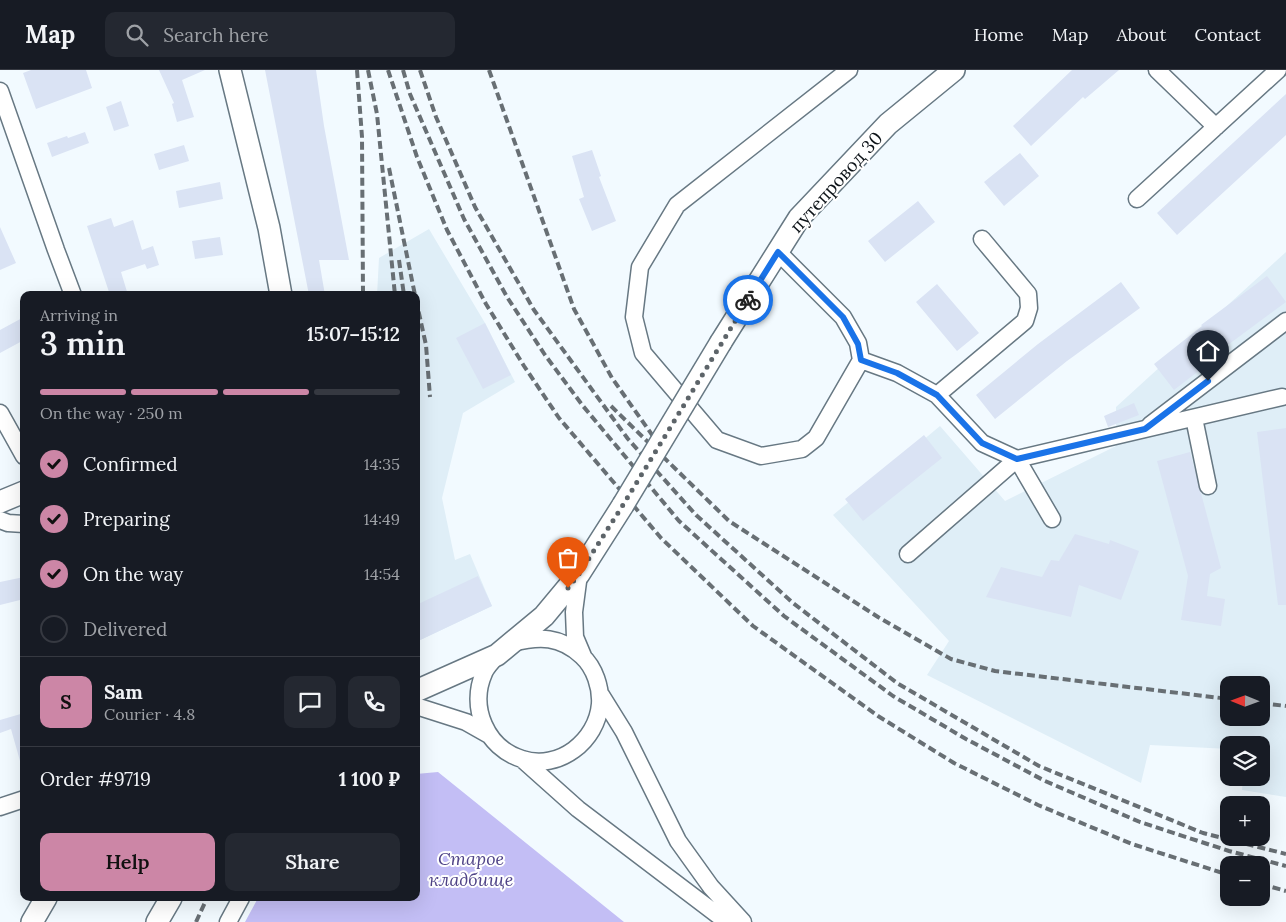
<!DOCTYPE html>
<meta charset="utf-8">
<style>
body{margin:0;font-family:Lora,serif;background:#242831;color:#f1f3f6;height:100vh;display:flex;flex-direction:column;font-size:19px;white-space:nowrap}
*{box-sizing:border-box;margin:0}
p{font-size:16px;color:#9ea1a6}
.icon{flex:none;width:28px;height:28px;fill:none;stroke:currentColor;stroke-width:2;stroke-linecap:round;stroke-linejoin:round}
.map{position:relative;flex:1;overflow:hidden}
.details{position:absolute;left:20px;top:221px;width:400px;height:610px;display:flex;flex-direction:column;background:#171b24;border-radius:10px;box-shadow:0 5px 20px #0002}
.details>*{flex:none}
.needle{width:32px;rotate:271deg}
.tools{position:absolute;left:1220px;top:606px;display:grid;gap:10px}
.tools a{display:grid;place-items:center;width:50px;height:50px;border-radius:10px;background:#171b24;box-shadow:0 5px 20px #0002;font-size:25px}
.pin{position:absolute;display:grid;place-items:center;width:42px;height:42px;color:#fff;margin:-51px -21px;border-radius:50% 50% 50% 0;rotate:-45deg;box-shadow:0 0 5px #0007}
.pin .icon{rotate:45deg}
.courier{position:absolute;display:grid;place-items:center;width:50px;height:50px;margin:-25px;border:4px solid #1a73e8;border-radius:50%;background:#fff;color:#222;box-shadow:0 1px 6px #0007}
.headline em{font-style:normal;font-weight:600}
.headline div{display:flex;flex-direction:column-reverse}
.headline{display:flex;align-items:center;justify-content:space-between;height:85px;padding:0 20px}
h1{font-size:32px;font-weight:600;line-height:38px}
.bar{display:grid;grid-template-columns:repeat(4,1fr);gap:8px 5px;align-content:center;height:60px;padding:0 20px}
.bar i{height:6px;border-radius:4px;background:#363941}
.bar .current{background:#cc86a6}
.bar p{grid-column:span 4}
.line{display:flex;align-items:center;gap:12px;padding:0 20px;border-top:1px solid #363941}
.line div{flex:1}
.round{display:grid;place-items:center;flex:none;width:52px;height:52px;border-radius:10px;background:#242831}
ol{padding:0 20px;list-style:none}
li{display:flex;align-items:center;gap:15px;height:55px}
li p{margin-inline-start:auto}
li .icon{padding:5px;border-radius:50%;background:#cc86a6;color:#111;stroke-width:4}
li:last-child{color:#9ea1a6}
li i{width:28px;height:28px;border:2px solid #363941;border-radius:50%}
.button{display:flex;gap:10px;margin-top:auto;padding:10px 20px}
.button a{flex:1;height:58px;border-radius:10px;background:#cc86a6;color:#111;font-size:20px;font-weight:600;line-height:58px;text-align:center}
.button a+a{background:#242831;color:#f1f3f6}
header{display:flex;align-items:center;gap:30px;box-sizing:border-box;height:70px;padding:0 25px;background:#171b24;border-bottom:1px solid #363941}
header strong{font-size:24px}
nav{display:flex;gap:28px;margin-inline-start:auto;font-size:18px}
.search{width:350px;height:45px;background:#242831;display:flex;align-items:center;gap:12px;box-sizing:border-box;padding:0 18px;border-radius:10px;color:#9ea1a6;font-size:19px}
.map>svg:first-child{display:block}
</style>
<header>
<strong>Map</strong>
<div class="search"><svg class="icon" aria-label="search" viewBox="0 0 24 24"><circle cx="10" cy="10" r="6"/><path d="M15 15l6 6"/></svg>Search here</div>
<nav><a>Home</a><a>Map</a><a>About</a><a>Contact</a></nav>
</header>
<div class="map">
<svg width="1286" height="852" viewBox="0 0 1286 852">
<rect width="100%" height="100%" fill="#f2faff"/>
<path fill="#dfeef7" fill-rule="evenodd" d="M429,159L485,253L515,312L463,343L442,428L455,490L470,484L492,536L416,572V225H377L379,188Z
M1286,182V727L1242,720L1243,708H1261V675H1229V679L1150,675L1141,713L927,605L949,571L833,445L940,356L1005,431L1116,376V337ZM1229,615H1261V648H1229Z"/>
<path fill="#c3bef5" d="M438,702L624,852H245L258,828H416V704Z"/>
<path fill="#dae3f4" d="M31,0H86L92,18L36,39L23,3Z
M159,0H205L182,10L194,47L177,52L172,34L174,33Z
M265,0H316L324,56L349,190H319L325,225H309Z
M1072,0H1119L1085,29L1083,27L1031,76L1013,56Z
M1286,24V65L1177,165L1157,143Z
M121,31L129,56L114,61L106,37Z
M85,62L89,73L52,87L47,73L67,66L68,68Z
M184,75L189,91L159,100L154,84Z
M592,80L601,106L599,107L616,151L592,161L579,129L584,127L572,86Z
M1020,83L1039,106L1004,136L984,112Z
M220,112L223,129L179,138L176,121Z
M918,131L935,152L885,192L868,171Z
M111,148L114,157L133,150L142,180L153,176L159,195L147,199L145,194L121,202L128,225H110L87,156Z
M0,157L16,193L0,200Z
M220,167L223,185L195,189L192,171Z
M1267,206L1286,232L1217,283L1218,286L1174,320L1154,294L1202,256L1201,255Z
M1121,212L1140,238L1067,291L995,349L976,325L1038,274Z
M937,214L979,263L957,281L916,232Z
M24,247V270L0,283V260Z
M485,253L511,305L483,319L456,268Z
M1134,333L1139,345L1108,357L1104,346Z
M1286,358V535H1278L1257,362Z
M924,365L942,388L863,451L845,429Z
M1190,382L1221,498L1210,504L1207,526L1225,529L1221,556L1181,550L1188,506L1157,391Z
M1075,464L1109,474L1110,470L1139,481L1121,530L1079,515L1071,547L986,527L1001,497L1042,507L1051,490L1059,491Z
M478,506L492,536L416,572V535Z
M24,507V529L0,535V512Z
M24,643V691H20L11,659L0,663V650Z"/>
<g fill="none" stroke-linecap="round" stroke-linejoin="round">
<defs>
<path id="minor" d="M1157,0L1216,57
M0,21L56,180L73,225
M1137,129L1278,0
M778,182L843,247L858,273L861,290L816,368L802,379L761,386L717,370L643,283L634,247L640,197L677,135L849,0
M861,290L897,303L937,325L982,373L1017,389L1282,327
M937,325L1025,251L1029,238L1028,224L982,169
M0,343L24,386
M1194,348L1208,416
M1150,355L1286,251
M0,450L8,453L24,454
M908,484L1017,389L1052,449
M579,504L574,542L575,567L583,586
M497,585C493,591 486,597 484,603C469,637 486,678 522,689C559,701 597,671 600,634C601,618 595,598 582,586C560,566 540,566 512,573
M601,625L624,662L678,771L711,817L743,852
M416,636L466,652L489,665
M522,689L578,739L727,852
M0,737L24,729
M228,852L241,828"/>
<path id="major" d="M230,0L269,158L281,225
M721,272L799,148L888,54L954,0
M0,432L24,422
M416,621L497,585L544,546L579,504L623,435
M32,852L46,828
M157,852L171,828"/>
</defs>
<use href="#minor" stroke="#677883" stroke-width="19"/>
<use href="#major" stroke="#677883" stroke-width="24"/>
<use href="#minor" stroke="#fff" stroke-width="16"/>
<use href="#major" stroke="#fff" stroke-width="21"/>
<path stroke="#686f74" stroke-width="4" stroke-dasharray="8 4" stroke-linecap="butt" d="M357,0L362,67L363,225
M368,0L377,44L395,225
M388,0L417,87L447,160L486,234L524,296L559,348L661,468L753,556L878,646L954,693L1038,735L1132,774L1229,805
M403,0L410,24L464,149L507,227L545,285L583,336L679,451L784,546L893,626L966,669L1045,711L1140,752L1229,781L1286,796
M420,0L436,47L475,137L534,240L628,369L696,445L793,533L897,613L1039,696L1203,763L1286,784
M489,0L574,239L612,308L662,379
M389,98L415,225
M399,190L404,225
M416,230L426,275L430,327
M611,336L729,451L878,547L951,589L995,601L1229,629
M1261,633L1286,636
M1261,814L1286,821
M196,852L207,828"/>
<defs>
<path id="major-bridge" d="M623,435L721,272"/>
</defs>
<use href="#major-bridge" stroke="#677883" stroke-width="24" stroke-linecap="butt"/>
<use href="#major-bridge" stroke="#fff" stroke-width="21"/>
</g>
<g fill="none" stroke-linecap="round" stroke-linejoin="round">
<path stroke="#5d6469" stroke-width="5" stroke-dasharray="0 9" d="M568,518L579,504L623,435L748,230"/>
<path stroke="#1a73e8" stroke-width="6" d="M748,230L778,182L843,247L858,274L861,290L897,303L937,325L982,373L1017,389L1145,359L1208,311"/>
</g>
<g text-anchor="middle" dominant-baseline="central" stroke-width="4" stroke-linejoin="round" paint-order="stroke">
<g font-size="18" fill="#0d1318" stroke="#fff">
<text transform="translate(836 112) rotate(-48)">путепровод 30</text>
</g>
<g font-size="18" font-style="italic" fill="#4f4387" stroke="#fff">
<text x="471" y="788">Старое<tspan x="471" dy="21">кладбище</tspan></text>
</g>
</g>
</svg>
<div class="tools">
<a><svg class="needle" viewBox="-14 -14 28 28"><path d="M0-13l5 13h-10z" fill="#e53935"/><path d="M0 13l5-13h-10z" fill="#9ea1a6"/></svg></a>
<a><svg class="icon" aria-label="layers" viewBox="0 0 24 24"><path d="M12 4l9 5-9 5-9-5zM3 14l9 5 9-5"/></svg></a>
<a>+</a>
<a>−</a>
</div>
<div class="pin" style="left:568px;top:518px;background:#ea580c"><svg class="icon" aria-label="bag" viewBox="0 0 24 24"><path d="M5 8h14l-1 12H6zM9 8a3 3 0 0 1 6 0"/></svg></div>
<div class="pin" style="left:1208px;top:311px;background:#1f2937"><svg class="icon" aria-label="home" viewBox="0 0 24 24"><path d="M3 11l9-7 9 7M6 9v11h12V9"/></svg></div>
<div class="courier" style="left:748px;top:230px"><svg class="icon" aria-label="bike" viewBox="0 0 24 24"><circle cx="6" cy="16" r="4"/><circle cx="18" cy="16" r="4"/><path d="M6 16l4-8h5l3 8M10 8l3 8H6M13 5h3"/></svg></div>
<section class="details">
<div class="headline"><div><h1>3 min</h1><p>Arriving in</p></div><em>15:07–15:12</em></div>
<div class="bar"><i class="current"></i><i class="current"></i><i class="current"></i><i></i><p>On the way · 250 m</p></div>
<ol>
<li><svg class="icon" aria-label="check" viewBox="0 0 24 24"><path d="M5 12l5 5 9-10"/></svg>Confirmed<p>14:35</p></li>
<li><svg class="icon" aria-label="check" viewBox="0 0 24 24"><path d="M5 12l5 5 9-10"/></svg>Preparing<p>14:49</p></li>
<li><svg class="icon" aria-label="check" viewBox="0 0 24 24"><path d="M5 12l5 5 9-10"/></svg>On the way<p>14:54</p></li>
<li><i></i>Delivered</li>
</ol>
<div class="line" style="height:90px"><b class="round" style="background:#cc86a6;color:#111">S</b><div><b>Sam</b><p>Courier · 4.8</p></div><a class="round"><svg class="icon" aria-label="chat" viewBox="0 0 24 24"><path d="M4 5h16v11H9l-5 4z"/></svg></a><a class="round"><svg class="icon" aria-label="phone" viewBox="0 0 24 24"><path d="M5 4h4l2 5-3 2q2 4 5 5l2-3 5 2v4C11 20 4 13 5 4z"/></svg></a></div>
<div class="line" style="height:65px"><div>Order #9719</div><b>1 100 ₽</b></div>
<div class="button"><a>Help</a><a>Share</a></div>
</section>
</div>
